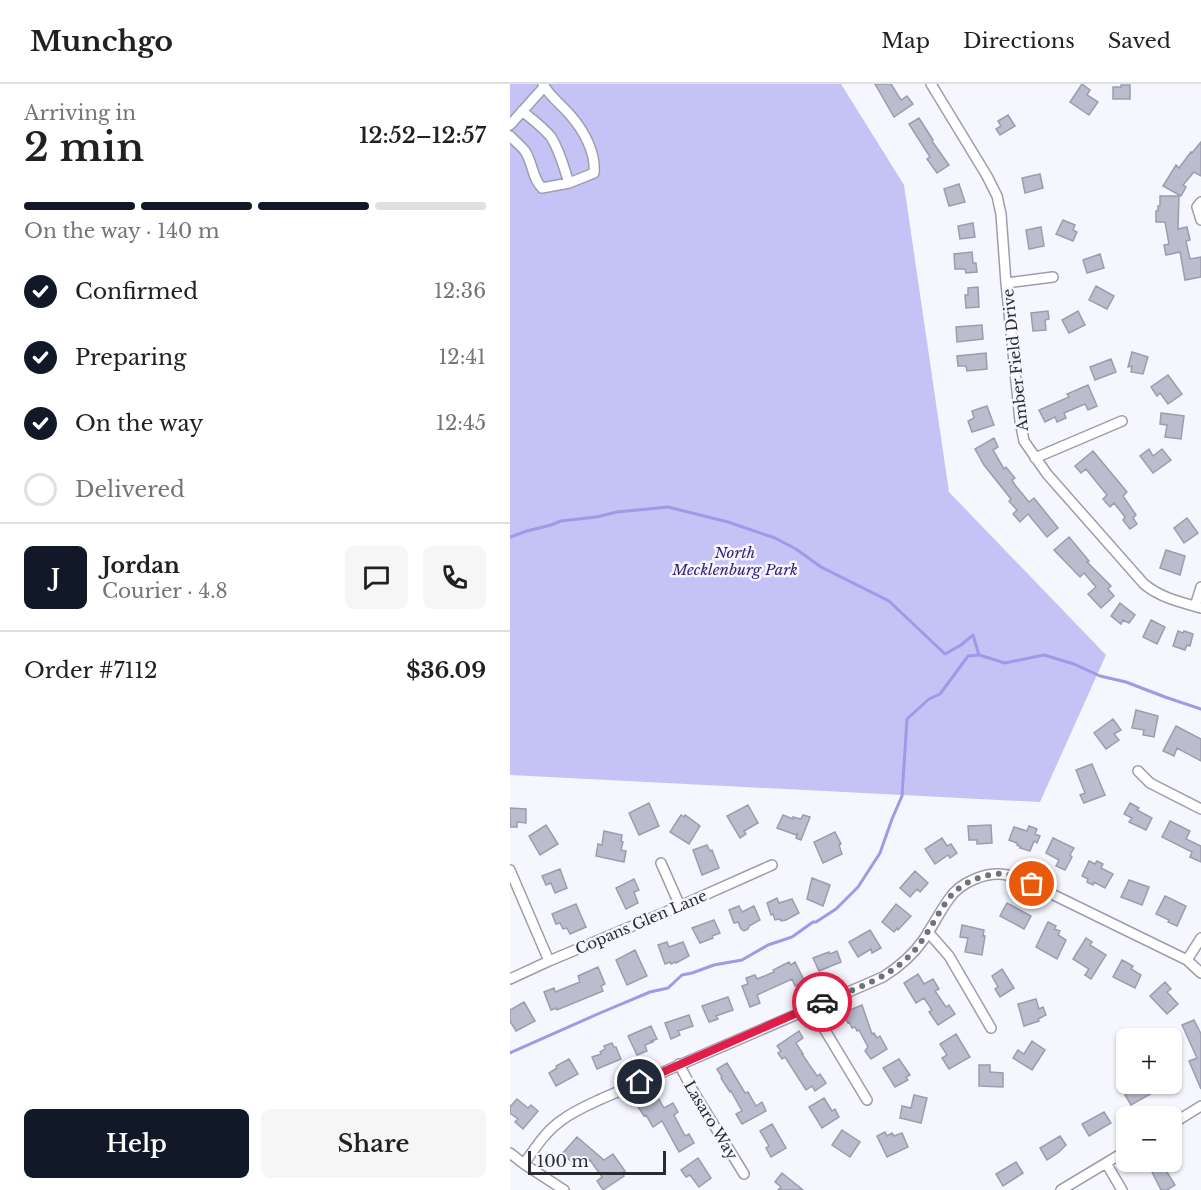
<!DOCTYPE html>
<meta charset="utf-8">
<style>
body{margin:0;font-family:"Libre Baskerville",serif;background:#f6f6f6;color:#202124;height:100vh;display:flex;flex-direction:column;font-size:22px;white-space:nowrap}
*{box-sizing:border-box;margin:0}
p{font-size:20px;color:#757577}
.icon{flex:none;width:33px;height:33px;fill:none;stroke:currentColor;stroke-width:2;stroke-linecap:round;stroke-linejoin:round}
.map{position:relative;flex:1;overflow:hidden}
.panel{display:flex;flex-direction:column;background:#fff;width:510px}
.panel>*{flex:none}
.tools{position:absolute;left:606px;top:944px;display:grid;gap:12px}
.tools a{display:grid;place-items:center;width:66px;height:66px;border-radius:9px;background:#fff;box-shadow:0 2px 4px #0004;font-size:30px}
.scale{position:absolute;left:18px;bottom:15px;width:138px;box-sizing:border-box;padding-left:6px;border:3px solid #2a2a31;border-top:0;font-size:16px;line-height:21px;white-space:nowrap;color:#2a2a31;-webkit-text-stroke:4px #f6f6fe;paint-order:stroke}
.pin{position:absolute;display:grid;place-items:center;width:51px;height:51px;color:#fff;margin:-26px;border:3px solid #fff;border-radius:50%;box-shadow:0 2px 6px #0007}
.courier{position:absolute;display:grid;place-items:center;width:60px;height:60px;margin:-30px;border:4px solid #e11d48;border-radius:50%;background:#fff;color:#222;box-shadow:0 2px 8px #0007}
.overview em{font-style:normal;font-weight:600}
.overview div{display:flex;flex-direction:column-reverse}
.overview{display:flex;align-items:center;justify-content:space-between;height:102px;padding:0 24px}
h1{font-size:39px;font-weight:600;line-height:45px}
.bar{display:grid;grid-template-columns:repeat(4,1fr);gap:9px 6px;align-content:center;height:72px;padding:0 24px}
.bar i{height:8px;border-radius:4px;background:#e0e0e0}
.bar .current{background:#111827}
.bar p{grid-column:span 4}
.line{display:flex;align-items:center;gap:15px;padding:0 24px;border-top:2px solid #e0e0e0}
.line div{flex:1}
.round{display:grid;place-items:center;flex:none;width:63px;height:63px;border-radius:9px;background:#f6f6f6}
ol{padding:0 24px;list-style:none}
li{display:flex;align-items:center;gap:18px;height:66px}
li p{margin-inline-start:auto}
li .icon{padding:6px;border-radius:50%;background:#111827;color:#fff;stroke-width:4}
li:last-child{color:#757577}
li i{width:33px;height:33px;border:3px solid #e0e0e0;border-radius:50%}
.button{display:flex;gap:12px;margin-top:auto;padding:12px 24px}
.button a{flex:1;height:69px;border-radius:9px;background:#111827;color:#fff;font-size:24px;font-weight:600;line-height:69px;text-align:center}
.button a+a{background:#f6f6f6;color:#202124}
header{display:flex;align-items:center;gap:36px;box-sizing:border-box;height:84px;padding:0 30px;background:#fff;border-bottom:2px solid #e0e0e0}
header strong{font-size:28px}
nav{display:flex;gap:33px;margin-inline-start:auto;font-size:21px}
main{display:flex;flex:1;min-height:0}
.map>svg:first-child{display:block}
</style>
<header>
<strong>Munchgo</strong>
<nav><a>Map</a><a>Directions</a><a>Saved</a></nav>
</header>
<main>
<section class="panel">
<div class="overview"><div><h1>2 min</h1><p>Arriving in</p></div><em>12:52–12:57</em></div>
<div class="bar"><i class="current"></i><i class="current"></i><i class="current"></i><i></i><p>On the way · 140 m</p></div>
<ol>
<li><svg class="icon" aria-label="check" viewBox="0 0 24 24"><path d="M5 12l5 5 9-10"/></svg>Confirmed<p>12:36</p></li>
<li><svg class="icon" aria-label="check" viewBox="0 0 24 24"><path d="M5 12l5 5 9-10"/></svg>Preparing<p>12:41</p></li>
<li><svg class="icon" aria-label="check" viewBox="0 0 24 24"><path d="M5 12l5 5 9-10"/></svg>On the way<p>12:45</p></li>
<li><i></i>Delivered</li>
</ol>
<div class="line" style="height:108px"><b class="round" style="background:#111827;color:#fff">J</b><div><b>Jordan</b><p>Courier · 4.8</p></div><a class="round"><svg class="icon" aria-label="chat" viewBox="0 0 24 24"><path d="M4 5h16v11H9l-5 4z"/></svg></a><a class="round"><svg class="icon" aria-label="phone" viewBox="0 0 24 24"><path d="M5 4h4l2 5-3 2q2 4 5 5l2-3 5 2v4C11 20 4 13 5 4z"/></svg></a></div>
<div class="line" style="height:78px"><div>Order #7112</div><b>$36.09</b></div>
<div class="button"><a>Help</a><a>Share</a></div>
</section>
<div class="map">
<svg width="691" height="1106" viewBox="0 0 691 1106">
<rect width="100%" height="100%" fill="#f6f6fe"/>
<path fill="#c5c3f5" d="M0,0H331L394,101L439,408L596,571L530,718L0,691Z"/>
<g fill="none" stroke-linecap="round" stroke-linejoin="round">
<path stroke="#9f99e6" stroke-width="3" d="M0,453L17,447L41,441L51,437L86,433L107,428L158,423L218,438L265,454L286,465L311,483L379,517L435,570L451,561L463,551L469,571
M0,969L90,929L140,908L158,904L172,891L182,889L204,881L232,876L258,861L282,853L303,838H306L326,825L348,803L370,769L382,735L392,712L397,635L419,615L430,610L458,572L469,571L495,579L534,571L564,580L590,592L616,598L655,613L691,625"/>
</g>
<path fill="#bcbccf" stroke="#9c9caf" stroke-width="1.5" d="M365,0H381L391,16L397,12L403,20L384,33Z
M572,0L580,6L577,11L588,18L579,31L560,18Z
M611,1H620V15H603V3H611Z
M498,31L505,42L490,51L486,45L491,42L488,37Z
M409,34L423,56L422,57L439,81L427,89L417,75L420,73L399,40Z
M691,58V92L684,88L673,101L676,103L671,112L653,102L666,81L669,84L681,68L682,69Z
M530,90L533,104L515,109L512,94Z
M449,100L455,118L439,122L434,105Z
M650,112H669L668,145L677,143L680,156L676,157L680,175L691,173V193L675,196L670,168L656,171L654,161L659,160L655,138H646V127H648V122H650Z
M553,136L565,141L563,146L567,148L563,157L546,150Z
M463,139L465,153L450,155L448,142Z
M531,143L534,162L519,165L516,146Z
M462,168L463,179H466L467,188L456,189L455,185H445L444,170Z
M590,170L594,184L577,189L573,176Z
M586,202L604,212L597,225L579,216Z
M468,203L469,223L456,224L455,211H458V204Z
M538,227L539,235L535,236L536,246L523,247L521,229Z
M568,227L575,241L559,249L552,236Z
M472,241L473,255L447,258L446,243Z
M622,268L638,273L633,290L621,288L622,282L618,283Z
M476,269L477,285L457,287L456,282H448L447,272Z
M601,275L606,288L585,296L580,283Z
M658,291L672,310L658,320L650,309L647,312L641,303Z
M578,301L587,322L578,326L575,320L554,329L556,334L547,338L545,333L535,338L529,326L559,313L557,310Z
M477,322L484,341L462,348L458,337L464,334L462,327Z
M651,329L674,332L671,355L655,353L657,341L650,340Z
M484,354L488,363L483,366L494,385L496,383L505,394L502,396L505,401L519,418L524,414L548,444L537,453L518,430L510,438L503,430L507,426L499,417L501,415L474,381L465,365Z
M639,365L643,372L652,365L661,376L643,389L630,372Z
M583,367L617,408L613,412L626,431L623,434L627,440L620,445L613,436L615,433L604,419L600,423L593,415L597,411L576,385L571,389L565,382Z
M677,434L688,449L674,459L664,444Z
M559,453L579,477L577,478L601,502L598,505L604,512L591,524L578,510L586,503L574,489L570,493L544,466Z
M656,466L675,472L670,491L650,484Z
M610,519L625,531L619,539L613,536L611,540L601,532Z
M641,536L655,543L647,560L633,553Z
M668,547L673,549L674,547L683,550L680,562L677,561L675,566L663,562Z
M626,626L648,632L644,653L633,651L634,646L622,644Z
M603,635L611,646L604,650L609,656L596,665L584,649Z
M666,642L691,655V677L667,664L664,672L653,667Z
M582,680L595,711L574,719L570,711L575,709L566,686Z
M139,719L149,742L129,751L119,729Z
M620,719L629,724L627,726L642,734L636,746L619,738L622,734L614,730Z
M238,721L248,739L234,747L236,750L230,754L217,732Z
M0,724L16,725V739L7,738V743H0Z
M171,731L174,733L175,731L190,742L179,760L160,748Z
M273,731L283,735V733L291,735L293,731L300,733L291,756L286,754L288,749L286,751L267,744Z
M660,737L680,747L676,755L691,762V778L680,773L682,768L652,753Z
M36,741L48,760L30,771L19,752Z
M481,741L482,759L467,760V756H459L458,742Z
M519,742L527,745L525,750L530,752L527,759L524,757L520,767L510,764L511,763L507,761V759L499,756L504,743L517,747Z
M94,747L112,751L111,757L113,758L111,766L116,767L114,778L86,772L88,760L92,761Z
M325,748L331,760L329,761L332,770L313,779L304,758Z
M432,754L437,762L441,760L447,769L440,774L438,771L425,780L415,765Z
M543,754L564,764L560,771L562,773L555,786L546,782L549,776L536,769Z
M197,761L200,767L202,766L209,784L192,791L183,766Z
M579,777L585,780L587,777L593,780L591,784L603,790L595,804L584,798L583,801L577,798L578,795L572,792Z
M50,785L57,804L45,809L41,799L36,801L32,792Z
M405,787L418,799L410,808L407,805L400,813L390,804Z
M302,794L320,801L313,822L297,815Z
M124,795L129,806L124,808L128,819L116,825L106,804Z
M619,796L639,803L632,821L611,813Z
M655,812L676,822L667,842L658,838L659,836L646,830Z
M267,814L269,819L282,815L289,829L276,836L271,837L270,835L265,836L263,830L261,831L257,819Z
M497,819L521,832L514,845L490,832Z
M66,820L76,843L60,850L57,844L53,845L50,839L46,840L42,830Z
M386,820L401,832L388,846L387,844L384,848L372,838Z
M229,822L232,828L244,822L250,836L239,842L238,845L234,847L231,845L228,838L224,839L219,826Z
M204,836L210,849L202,852L203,854L190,859L182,844Z
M538,838L546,842L544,845L550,847L548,851L556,856L547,875L526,863Z
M452,841L474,846L473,852H475L472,871L455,868L458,854L450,853Z
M360,846L371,864L362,869L361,865L348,873L339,858Z
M576,854L582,858L580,861L596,871L581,895L575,891L579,885L563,875Z
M157,858L159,863L173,858L179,872L166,879L165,878L161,880L160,878L155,880L148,861Z
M125,866L137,892L117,901L106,876Z
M327,867L331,878L309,887L303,874L319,868L320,870Z
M612,876L623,882L621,885L631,891L625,904L603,893Z
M279,878L281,881L285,878L295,898L285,902L282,895L247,911L250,919L240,923L232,902L238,900L236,894L245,891L247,895L264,888L263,886Z
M88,883L95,900L91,902L93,907L47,926V924L41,926L34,908L44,904L45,908L70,898L68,892Z
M492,885L504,904L490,913L485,905L488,903L482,892Z
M408,890L414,900L423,895L429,905L425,907L436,923L439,921L445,930L428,941L419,928L422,926L414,914L406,919L394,899Z
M655,898L661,905L657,908L668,920L657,930L640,912Z
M218,913L223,926L206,932L208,935L199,938L192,922Z
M526,915L529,925L533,923L536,931L528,935L529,937L514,942L508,920Z
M14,918L25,937L6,947L0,937V926Z
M352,921L362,950L364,949L367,954L370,952L377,965L361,975L355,967L358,963L349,946L347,947L345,943L342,944L339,938L338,939L333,929Z
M179,931L183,942L168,947L170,951L161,955L155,939Z
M684,936L691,950V1005L679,977L687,974L672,941Z
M141,942L147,955L141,957L143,958L135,961L137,967L127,971L118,952Z
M289,947L293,954L286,959L293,970H292L307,992L310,990L316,999L305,1007L302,1002L296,1006L275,973L272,975L268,969L271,967L267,962Z
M446,950L460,973L439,985L432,974L437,971L430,960Z
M522,957L535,966L522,986L503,974L508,966L514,970Z
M102,959L104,963H106L111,975L87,985L82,973L91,970L90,968L95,965L94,962Z
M59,975L68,990L46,1002L39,989L47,984L46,982Z
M389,975L400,991L396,993L398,996L385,1003L373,984Z
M217,979L235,1009L238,1008L246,1022L252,1018L256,1027L232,1040L226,1030L232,1027L221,1007L220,1008L211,994L212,993L207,985Z
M469,981H480V988L493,989V1003L469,1002Z
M635,999H639L644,1008L621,1021L615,1011Z
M146,1010L154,1024L163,1019L168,1028L164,1031L175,1052L179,1050L184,1059L169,1068L152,1037L143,1043L136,1031L134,1032L127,1021Z
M404,1011L417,1014L411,1039L390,1034L392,1022L401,1024Z
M314,1014L322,1027L325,1025L329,1033L312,1044L299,1023Z
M7,1015L18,1024L21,1021L28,1027L13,1045L5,1038L8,1035L0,1029V1023Z
M594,1028L601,1039L579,1052L572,1040Z
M262,1040L276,1064L261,1073L256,1064L259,1062L250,1047Z
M332,1046L350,1058L340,1073L322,1061Z
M375,1048L377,1052L382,1049L384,1052L392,1049L398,1063L377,1073L367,1052Z
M550,1052L556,1061L549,1068L537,1076L530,1064Z
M67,1053L94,1076L103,1070L115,1087L112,1089L114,1092L93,1106L87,1097L92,1093L80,1076L74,1082L65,1074L62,1078L52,1070Z
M188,1074L201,1094L189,1103L180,1091L176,1093L171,1086Z
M506,1078L513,1089L493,1102L486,1090Z
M652,1080L665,1101L657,1106H651L641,1086Z
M272,1089L293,1106H268L271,1103L265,1098Z"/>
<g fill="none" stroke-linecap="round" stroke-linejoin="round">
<defs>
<path id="minor" d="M421,0L477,92L487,112L491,130L496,199L510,337L514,357L537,390L634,500C651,514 670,518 691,524
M12,27C22,35 33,43 41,53C50,67 54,84 59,99
M0,41L34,3
M0,52C5,57 11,62 15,67C23,79 22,94 32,104L59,99L84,89C86,69 74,47 61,32C52,21 40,13 33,0
M691,118L687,123L691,136
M496,199L543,193
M525,374L612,337
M685,522L691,503
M628,687L640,699L691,725
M151,779L170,822
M0,786L39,877
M418,848L439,872L481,944
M677,876L691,854
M0,895L39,877L170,822L262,781
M301,923L357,1016
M169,980L183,1007L234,1090
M662,1040L691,1022
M0,1069L14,1080L54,1106
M596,1079L612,1106
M14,1080C25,1064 36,1047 52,1036C64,1027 78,1021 91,1015L373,893C389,883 403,871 414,855C423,842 430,827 439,815C450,798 477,787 497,791C502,792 506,793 511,795L677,876L691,889
M551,1106L616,1067"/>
</defs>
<use href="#minor" stroke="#9d9db0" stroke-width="12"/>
<use href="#minor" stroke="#fff" stroke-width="9"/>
</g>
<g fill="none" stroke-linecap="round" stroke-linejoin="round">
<path stroke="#717179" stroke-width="6" stroke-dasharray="0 10.8" d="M312,918C340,907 371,897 394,877C414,860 423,836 439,814C451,798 477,788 496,790C505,792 514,796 522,800"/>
<path stroke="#e11d48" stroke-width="8" d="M130,998L312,918"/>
</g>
<g text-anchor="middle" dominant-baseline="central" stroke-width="5" stroke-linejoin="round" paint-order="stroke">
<g font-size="15" fill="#2a2a31" stroke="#f6f6fe">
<text transform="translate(505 276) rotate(-96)">Amber Field Drive</text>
<text transform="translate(131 838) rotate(-23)">Copans Glen Lane</text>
<text transform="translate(201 1036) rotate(59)">Lasaro Way</text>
</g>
<g font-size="15" font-style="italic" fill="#331e75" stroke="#f6f6fe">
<text x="225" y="468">North<tspan x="225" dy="17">Mecklenburg Park</tspan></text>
</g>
</g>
</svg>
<div class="tools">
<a>+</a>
<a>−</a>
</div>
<div class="scale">100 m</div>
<div class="pin" style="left:522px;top:800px;background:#ea580c"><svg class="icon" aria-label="bag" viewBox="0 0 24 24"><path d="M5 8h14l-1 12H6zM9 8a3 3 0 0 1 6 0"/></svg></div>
<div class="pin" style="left:130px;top:998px;background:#1f2937"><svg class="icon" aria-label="home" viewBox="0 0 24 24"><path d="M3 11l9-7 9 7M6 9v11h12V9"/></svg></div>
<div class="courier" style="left:312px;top:918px"><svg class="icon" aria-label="car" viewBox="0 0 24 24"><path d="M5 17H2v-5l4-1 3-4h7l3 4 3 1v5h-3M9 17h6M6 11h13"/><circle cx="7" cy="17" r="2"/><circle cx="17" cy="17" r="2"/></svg></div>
</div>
</main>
